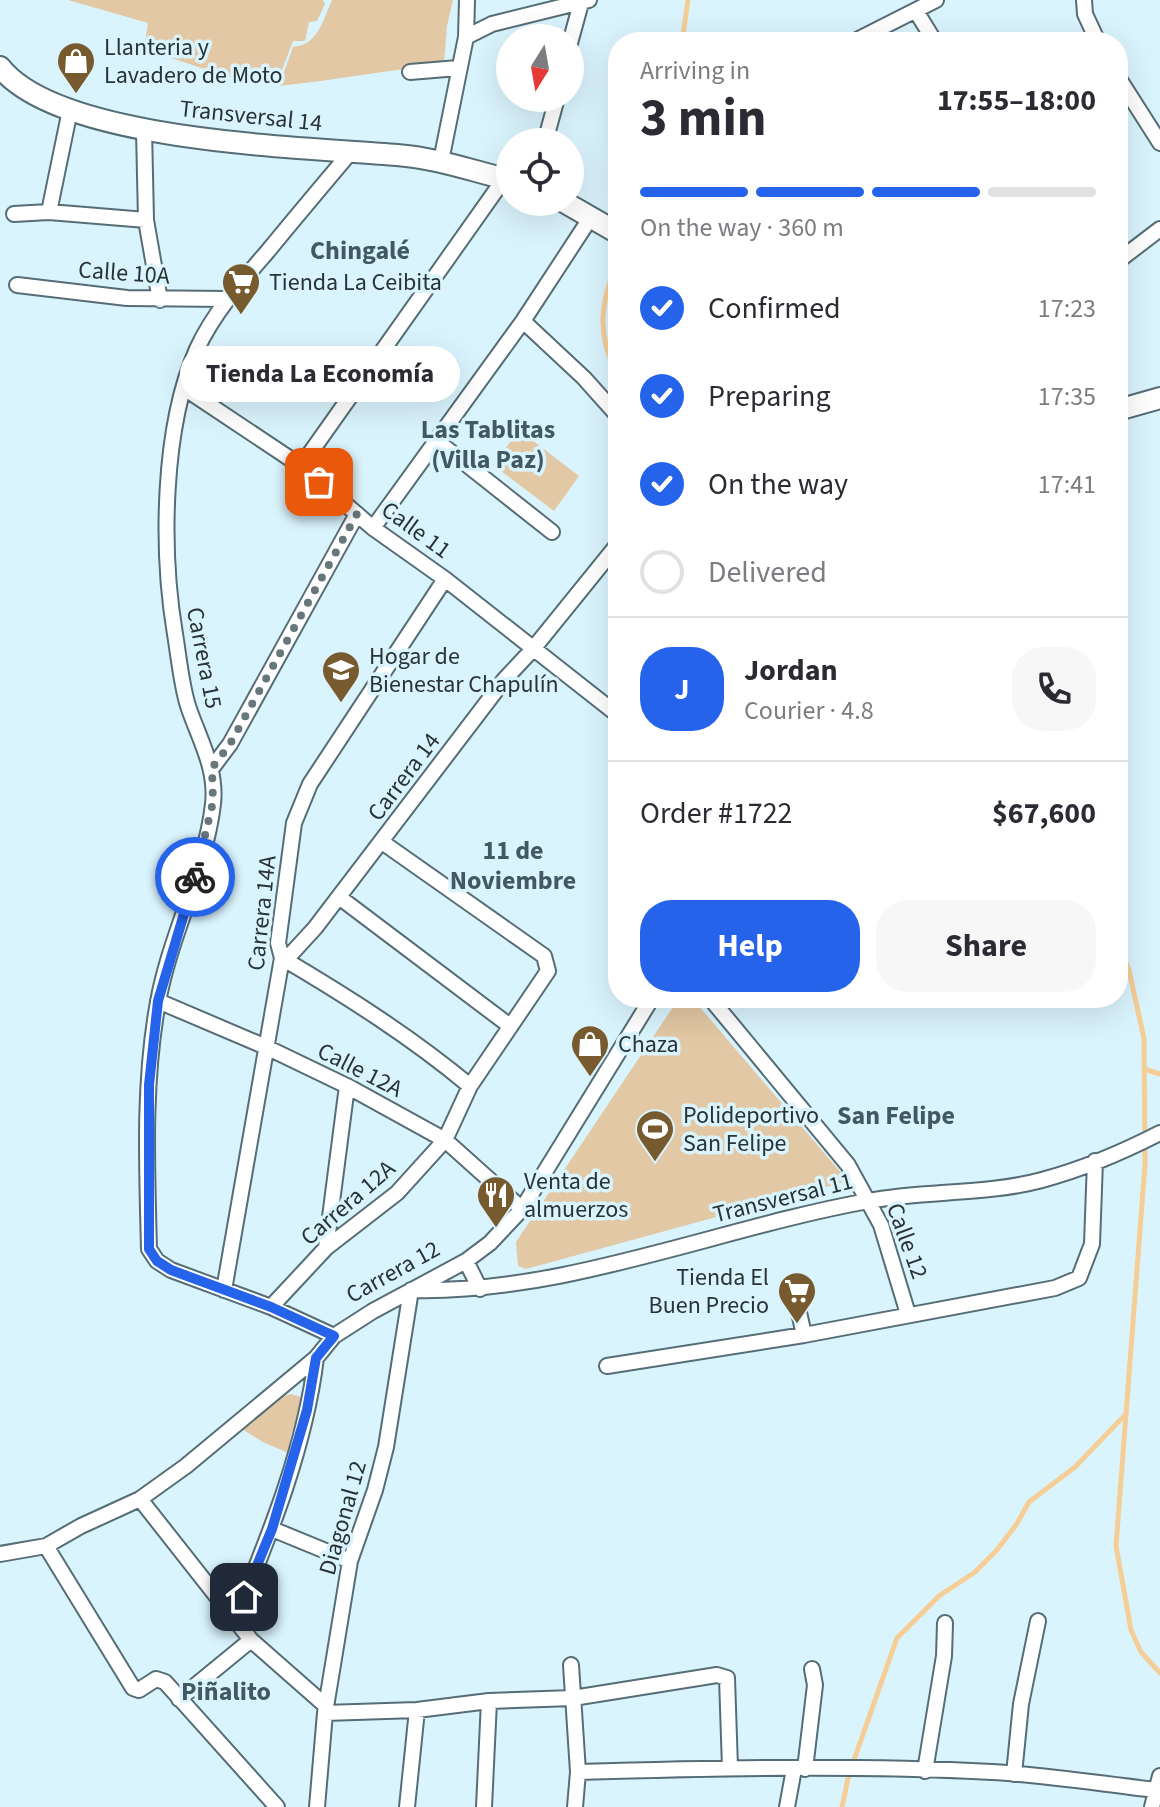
<!DOCTYPE html>
<meta charset="utf-8">
<style>
body{margin:0;font-family:"Source Sans 3",sans-serif;background:#f7f7f7;color:#2b2b33;height:100vh;display:flex;flex-direction:column;font-size:30px;white-space:nowrap}
*{box-sizing:border-box;margin:0}
p{font-size:26px;color:#7c7c81}
.icon{flex:none;width:44px;height:44px;fill:none;stroke:currentColor;stroke-width:2;stroke-linecap:round;stroke-linejoin:round}
.map{position:relative;flex:1;overflow:hidden}
.side{position:absolute;left:608px;top:32px;width:520px;height:976px;display:flex;flex-direction:column;background:#fff;border-radius:32px;box-shadow:0 8px 32px #0002}
.side>*{flex:none}
.needle{width:52px;rotate:191deg}
.buttons{position:absolute;left:496px;top:24px;display:grid;gap:16px}
.buttons a{display:grid;place-items:center;width:88px;height:88px;border-radius:50%;background:#fff;box-shadow:0 8px 32px #0002;font-size:40px}
.pin{position:absolute;display:grid;place-items:center;width:68px;height:68px;color:#fff;margin:-34px;border-radius:16px;box-shadow:0 4px 12px #0006}
.courier{position:absolute;display:grid;place-items:center;width:80px;height:80px;margin:-40px;border:6px solid #2563eb;border-radius:50%;background:#fff;color:#222;box-shadow:0 2px 10px #0007}
.bubble{position:absolute;height:56px;border-radius:28px;background:#fff;box-shadow:0 8px 32px #0002;font-size:26px;font-weight:700;line-height:56px;text-align:center}
.summary em{font-style:normal;font-weight:700}
.summary div{display:flex;flex-direction:column-reverse}
.summary{display:flex;align-items:center;justify-content:space-between;height:136px;padding:0 32px}
h1{font-size:52px;font-weight:700;line-height:60px}
.bar{display:grid;grid-template-columns:repeat(4,1fr);gap:12px 8px;align-content:center;height:96px;padding:0 32px}
.bar i{height:10px;border-radius:6px;background:#e1e1e2}
.bar .active{background:#2563eb}
.bar p{grid-column:span 4}
.line{display:flex;align-items:center;gap:20px;padding:0 32px;border-top:2px solid #e1e1e2}
.line div{flex:1}
.round{display:grid;place-items:center;flex:none;width:84px;height:84px;border-radius:32px;background:#f7f7f7}
ol{padding:0 32px;list-style:none}
li{display:flex;align-items:center;gap:24px;height:88px}
li p{margin-inline-start:auto}
li .icon{padding:8px;border-radius:50%;background:#2563eb;color:#fff;stroke-width:4}
li:last-child{color:#7c7c81}
li i{width:44px;height:44px;border:4px solid #e1e1e2;border-radius:50%}
.button{display:flex;gap:16px;margin-top:auto;padding:16px 32px}
.button a{flex:1;height:92px;border-radius:32px;background:#2563eb;color:#fff;font-size:32px;font-weight:700;line-height:92px;text-align:center}
.button a+a{background:#f7f7f7;color:#2b2b33}
.map>svg:first-child{display:block}
</style>
<div class="map">
<svg width="1160" height="1807" viewBox="0 0 1160 1807">
<rect width="100%" height="100%" fill="#daf4fd"/>
<path fill="#e2c8a4" d="M68,0H323L325,4L317,21L309,22L305,41H293L277,83L253,85L144,49L148,23Z
M332,0H453L447,26L444,64C389,70 335,80 279,86L293,47C318,45 323,20 332,0Z
M519,430L579,476L554,511L493,465Z
M679,998H692L848,1181L526,1269L518,1266L516,1242Z
M291,1394L304,1398L291,1435L288,1453L263,1442L242,1429L280,1397Z"/>
<g fill="none" stroke-linecap="round" stroke-linejoin="round">
<path stroke="#f5ce97" stroke-width="5" d="M682,42L688,0
M618,260C601,301 595,334 618,375
M1118,943L1129,970L1144,1039L1145,1164L1116,1546L1131,1630L1141,1652L1160,1673
M1144,1069L1160,1074
M842,1807L849,1774L897,1638L939,1596L975,1572L996,1551L1016,1525L1029,1502L1075,1467L1126,1414"/>
<defs>
<path id="street" d="M1084,0L1085,14L1098,42
M916,11L935,42
M466,37L467,0
M853,42L936,0
M570,43L581,3
M410,72L458,68
M1118,77L1160,143
M70,110L49,212L146,220
M144,130L146,220L160,300
M545,142L557,98
M441,161L466,37L492,24L589,0
M14,214L49,212
M1118,261L1160,229
M17,285L127,298L227,299
M523,321L584,378L618,416
M184,388L301,466L373,528L445,579L618,715
M437,441L552,532
M301,466L504,179
M373,528L523,321L591,217
M212,768L230,744L357,514
M339,897L510,1026
M710,998L848,1165L881,1225L908,1314
M158,1001L266,1047L347,1086L445,1140L522,1209
M470,1086C411,1037 348,997 282,958L292,953L315,928L504,680L533,649L618,544
M326,1248L347,1086
M466,1261L480,1289
M224,1290L282,958L278,943L294,823L310,784L445,579
M412,1290C565,1294 718,1228 868,1201C925,1190 986,1195 1042,1180C1083,1169 1123,1152 1160,1133
M795,1294L804,1335
M271,1307L326,1248L397,1193L445,1140L470,1086L548,971L544,956L382,842
M334,1336L271,1307L171,1270L157,1261L149,1249C147,1167 143,1083 158,1002C170,935 205,872 213,804C217,768 199,739 188,706C181,683 179,658 175,634C161,550 162,428 197,349C214,312 242,281 268,251C295,218 322,186 349,154
M607,1366L804,1335L1055,1288L1079,1278L1092,1244L1095,1161
M140,1499L251,1640L326,1706
M272,1529L350,1561
M46,1546L133,1688L139,1690L156,1679L165,1682L277,1807
M0,1554L46,1546L81,1526L140,1499L186,1466L316,1358L334,1336L373,1311L466,1261L490,1243L522,1209L652,998
M235,1620C269,1536 305,1449 316,1358
M571,1665L578,1772L575,1807
M179,1699L251,1640
M325,1713L417,1710L489,1701L573,1698L717,1675L727,1678L730,1768
M805,1769L815,1685L812,1669
M925,1771L944,1656L945,1623
M578,1772C716,1768 855,1765 992,1772C1047,1775 1102,1784 1156,1790
M1014,1774L1021,1704L1038,1621
M317,1807L325,1713L350,1561L375,1490L386,1447L411,1290
M407,1807L417,1710
M484,1807L489,1701
M787,1807L794,1769
M1152,1807L1160,1776"/>
<path id="secondary" d="M0,67C59,142 304,147 397,155C437,158 472,171 510,180
M564,202L618,233
M1118,410L1160,398"/>
</defs>
<use href="#street" stroke="#566d76" stroke-width="18"/>
<use href="#secondary" stroke="#566d76" stroke-width="24"/>
<use href="#street" stroke="#fff" stroke-width="14"/>
<use href="#secondary" stroke="#fff" stroke-width="20"/>
</g>
<g fill="none" stroke-linecap="round" stroke-linejoin="round">
<path stroke="#67777c" stroke-width="8" stroke-dasharray="0 14.4" d="M195,877L213,802L212,768L230,744L357,514L319,482"/>
<path stroke="#2563eb" stroke-width="10" d="M195,877L158,1001L149,1085V1249L157,1261L171,1270L271,1307L334,1336L316,1358L307,1410L272,1529L244,1597"/>
</g>
<defs>
<symbol id="shop-pin" viewBox="-11 -11 22 30"><path d="M0 17L-7.5 6A9.5 9.5 0 1 1 7.5 6Z" fill="#775a2e" stroke="#daf4fd"/><path d="M-5-2.5h2.3a2.7 3.5 0 0 1 5.4 0H5L5.5 6h-11ZM-1.5-2.5h3a1.5 2.3 0 0 0-3 0Z" fill="#fff"/></symbol>
<symbol id="supermarket-pin" viewBox="-11 -11 22 30"><path d="M0 17L-7.5 6A9.5 9.5 0 1 1 7.5 6Z" fill="#775a2e" stroke="#daf4fd"/><path d="M-6-5.5h2.5l.6 2H6L4.5 2H-2.5L-4.4-4H-6ZM-1.5 3.2a1.3 1.3 0 1 0 .1 0ZM3 3.2a1.3 1.3 0 1 0 .1 0Z" fill="#fff"/></symbol>
<symbol id="school-pin" viewBox="-11 -11 22 30"><path d="M0 17L-7.5 6A9.5 9.5 0 1 1 7.5 6Z" fill="#775a2e" stroke="#daf4fd"/><path d="M0-5L7-2L0 1L-7-2ZM-4 1L0 2.5L4 1V4Q0 6-4 4Z" fill="#fff"/></symbol>
<symbol id="stadium-pin" viewBox="-11 -11 22 30"><path d="M0 17L-7.5 6A9.5 9.5 0 1 1 7.5 6Z" fill="#775a2e" stroke="#daf4fd"/><path d="M0-5a6.5 5 0 1 0 0 10a6.5 5 0 1 0 0-10ZM-3.5-1.8h7v3.6h-7Z" fill="#fff"/></symbol>
<symbol id="restaurant-pin" viewBox="-11 -11 22 30"><path d="M0 17L-7.5 6A9.5 9.5 0 1 1 7.5 6Z" fill="#775a2e" stroke="#daf4fd"/><path d="M-5-6h1v4h1v-4h1v4h1v-4h1v5L-1.5 .5V6h-2V.5L-5-1ZM5-6V6H3V1.5H1.5Q1.5-4 5-6Z" fill="#fff"/></symbol>
</defs>
<g fill-rule="evenodd">
<use href="#shop-pin" x="54" y="39" width="44" height="60"/>
<use href="#supermarket-pin" x="219" y="260" width="44" height="60"/>
<use href="#school-pin" x="319" y="648" width="44" height="60"/>
<use href="#shop-pin" x="568" y="1022" width="44" height="60"/>
<use href="#stadium-pin" x="633" y="1107" width="44" height="60"/>
<use href="#restaurant-pin" x="474" y="1173" width="44" height="60"/>
<use href="#supermarket-pin" x="775" y="1269" width="44" height="60"/>
</g>
<g text-anchor="middle" dominant-baseline="central" stroke-width="7" stroke-linejoin="round" paint-order="stroke">
<g font-size="24" fill="#293337" stroke="#daf4fd" text-anchor="start">
<text x="104" y="47">Llanteria y<tspan x="104" dy="28">Lavadero de Moto</tspan></text>
<text x="269" y="282">Tienda La Ceibita</text>
<text x="369" y="656">Hogar de<tspan x="369" dy="28">Bienestar Chapulín</tspan></text>
<text x="618" y="1044">Chaza</text>
<text x="683" y="1115">Polideportivo<tspan x="683" dy="28">San Felipe</tspan></text>
<text x="524" y="1181">Venta de<tspan x="524" dy="28">almuerzos</tspan></text>
<text x="769" y="1277" text-anchor="end">Tienda El<tspan x="769" dy="28">Buen Precio</tspan></text>
</g>
<g font-size="24" fill="#293337" stroke="#daf4fd">
<text transform="translate(251 116) rotate(6)">Transversal 14</text>
<text transform="translate(124 273) rotate(4)">Calle 10A</text>
<text transform="translate(416 530) rotate(36)">Calle 11</text>
<text transform="translate(204 658) rotate(79)">Carrera 15</text>
<text transform="translate(404 777) rotate(-53)">Carrera 14</text>
<text transform="translate(262 913) rotate(-84)">Carrera 14A</text>
<text transform="translate(360 1070) rotate(27)">Calle 12A</text>
<text transform="translate(783 1198) rotate(-14)">Transversal 11</text>
<text transform="translate(348 1203) rotate(-41)">Carrera 12A</text>
<text transform="translate(907 1241) rotate(70)">Calle 12</text>
<text transform="translate(393 1272) rotate(-29)">Carrera 12</text>
<text transform="translate(343 1518) rotate(-74)">Diagonal 12</text>
</g>
<g font-size="26" font-weight="bold" fill="#425961" stroke="#daf4fd">
<text x="360" y="250">Chingalé</text>
<text x="488" y="429">Las Tablitas<tspan x="488" dy="30">(Villa Paz)</tspan></text>
<text x="513" y="850">11 de<tspan x="513" dy="30">Noviembre</tspan></text>
<text x="896" y="1115">San Felipe</text>
<text x="226" y="1691">Piñalito</text>
</g>
</g>
</svg>
<div class="buttons">
<a><svg class="needle" viewBox="-14 -14 28 28"><path d="M0-13l5 13h-10z" fill="#e53935"/><path d="M0 13l5-13h-10z" fill="#7c7c81"/></svg></a>
<a><svg class="icon" aria-label="locate" viewBox="0 0 24 24"><circle cx="12" cy="12" r="6"/><path d="M12 2v4M12 18v4M2 12h4M18 12h4"/></svg></a>
</div>
<div class="pin" style="left:319px;top:482px;background:#ea580c"><svg class="icon" aria-label="bag" viewBox="0 0 24 24"><path d="M5 8h14l-1 12H6zM9 8a3 3 0 0 1 6 0"/></svg></div>
<div class="pin" style="left:244px;top:1597px;background:#1f2937"><svg class="icon" aria-label="home" viewBox="0 0 24 24"><path d="M3 11l9-7 9 7M6 9v11h12V9"/></svg></div>
<div class="courier" style="left:195px;top:877px"><svg class="icon" aria-label="bike" viewBox="0 0 24 24"><circle cx="6" cy="16" r="4"/><circle cx="18" cy="16" r="4"/><path d="M6 16l4-8h5l3 8M10 8l3 8H6M13 5h3"/></svg></div>
<div class="bubble" style="left:180px;top:346px;width:280px">Tienda La Economía</div>
<section class="side">
<div class="summary"><div><h1>3 min</h1><p>Arriving in</p></div><em>17:55–18:00</em></div>
<div class="bar"><i class="active"></i><i class="active"></i><i class="active"></i><i></i><p>On the way · 360 m</p></div>
<ol>
<li><svg class="icon" aria-label="check" viewBox="0 0 24 24"><path d="M5 12l5 5 9-10"/></svg>Confirmed<p>17:23</p></li>
<li><svg class="icon" aria-label="check" viewBox="0 0 24 24"><path d="M5 12l5 5 9-10"/></svg>Preparing<p>17:35</p></li>
<li><svg class="icon" aria-label="check" viewBox="0 0 24 24"><path d="M5 12l5 5 9-10"/></svg>On the way<p>17:41</p></li>
<li><i></i>Delivered</li>
</ol>
<div class="line" style="height:144px"><b class="round" style="background:#2563eb;color:#fff">J</b><div><b>Jordan</b><p>Courier · 4.8</p></div><a class="round"><svg class="icon" aria-label="phone" viewBox="0 0 24 24"><path d="M5 4h4l2 5-3 2q2 4 5 5l2-3 5 2v4C11 20 4 13 5 4z"/></svg></a></div>
<div class="line" style="height:104px"><div>Order #1722</div><b>$67,600</b></div>
<div class="button"><a>Help</a><a>Share</a></div>
</section>
</div>
